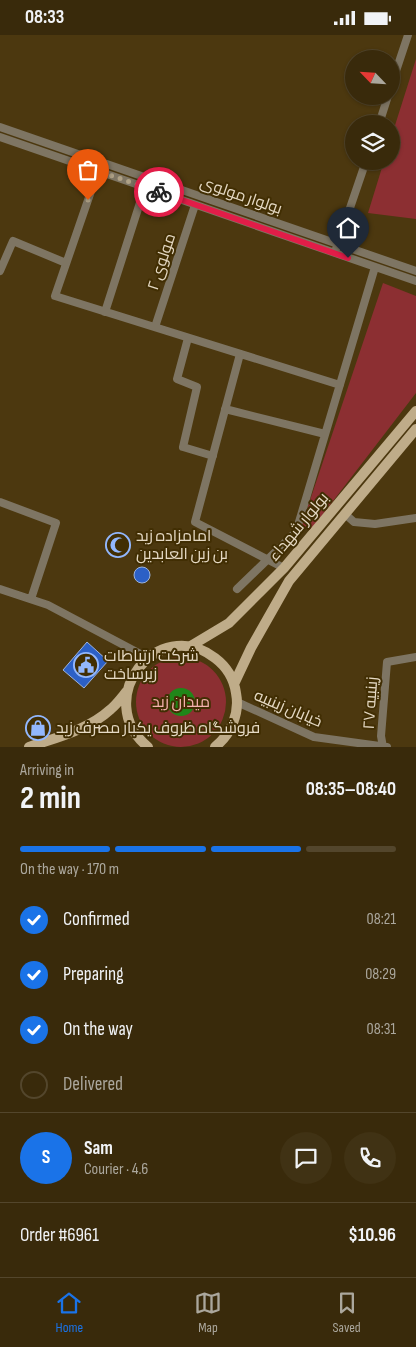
<!DOCTYPE html>
<meta charset="utf-8">
<style>
body{margin:0;font-family:"Sofia Sans Condensed",Cairo,sans-serif;background:#403214;color:#f1f3f6;height:100vh;display:flex;flex-direction:column;font-size:19px;white-space:nowrap}
*{box-sizing:border-box;margin:0}
p{font-size:16px;color:#aba79d}
.icon{flex:none;width:28px;height:28px;fill:none;stroke:currentColor;stroke-width:2;stroke-linecap:round;stroke-linejoin:round}
.map{position:relative;height:712px;overflow:hidden}
.panel{display:flex;flex-direction:column;background:#392a0b;flex:1}
.panel>*{flex:none}
.needle{width:32px;rotate:295deg}
.controls{position:absolute;left:345px;top:15px;display:grid;gap:10px}
.controls a{display:grid;place-items:center;width:55px;height:55px;border-radius:50%;background:#392a0b;box-shadow:0 1px 4px #0004,0 0 0 1px #53462c;font-size:25px}
.pin{position:absolute;display:grid;place-items:center;width:42px;height:42px;color:#fff;margin:-51px -21px;border-radius:50% 50% 50% 0;rotate:-45deg;box-shadow:0 0 5px #0007}
.pin .icon{rotate:45deg}
.courier{position:absolute;display:grid;place-items:center;width:50px;height:50px;margin:-25px;border:4px solid #e11d48;border-radius:50%;background:#fff;color:#222;box-shadow:0 1px 6px #0007}
.headline em{font-style:normal;font-weight:700}
.headline div{display:flex;flex-direction:column-reverse}
.headline{display:flex;align-items:center;justify-content:space-between;height:85px;padding:0 20px}
h1{font-size:32px;font-weight:700;line-height:38px}
.bar{display:grid;grid-template-columns:repeat(4,1fr);gap:8px 5px;align-content:center;height:60px;padding:0 20px}
.bar i{height:6px;border-radius:4px;background:#53462c}
.bar .active{background:#1a73e8}
.bar p{grid-column:span 4}
.line{display:flex;align-items:center;gap:12px;padding:0 20px;border-top:1px solid #53462c}
.line div{flex:1}
.round{display:grid;place-items:center;flex:none;width:52px;height:52px;border-radius:26px;background:#403214}
ol{padding:0 20px;list-style:none}
li{display:flex;align-items:center;gap:15px;height:55px}
li p{margin-inline-start:auto}
li .icon{padding:5px;border-radius:50%;background:#1a73e8;color:#fff;stroke-width:4}
li:last-child{color:#aba79d}
li i{width:28px;height:28px;border:2px solid #53462c;border-radius:50%}
.status{display:flex;justify-content:space-between;align-items:center;height:35px;padding:0 25px;background:#392a0b;direction:ltr}
.status svg{height:14px;fill:currentColor}
.tab-bar{display:flex;justify-content:space-around;align-items:center;height:70px;border-top:1px solid #53462c;background:#392a0b;font-size:14px;color:#aba79d}
.tab-bar a{display:grid;justify-items:center;gap:2px}
.tab-bar .active{color:#1a73e8}
.map>svg:first-child{display:block}
</style>
<div class="status"><b>08:33</b><svg viewBox="0 0 49 12"><path d="M0 12V9h3v3zM5 12V6h3v6zM10 12V3h3v9zM15 12V0h3v12zM26 1h20v11H26zM47 4h2v5h-2z"/></svg></div>
<div class="map">
<svg width="416" height="712" viewBox="0 0 416 712">
<rect width="100%" height="100%" fill="#4c380f"/>
<path fill="#8c2f32" d="M416,24V184L368,178L384,126H391V103Z
M383,248L416,261V358L310,496L302,489Z
M136 667a45 45 0 1 1 90 0a45 45 0 1 1-90 0Z"/>
<path fill="#208619" d="M167 667a14 14 0 1 1 28 0a14 14 0 1 1-28 0Z"/>
<path fill="#2c60c6" stroke="#9db3da" d="M134 540a8 8 0 1 1 16 0a8 8 0 1 1-16 0Z
M87,607L108,626L84,653L63,635Z"/>
<g fill="none" stroke-linecap="round" stroke-linejoin="round">
<path stroke="#7e7563" stroke-width="8" d="M391,51L408,0
M379,89L388,61
M0,92L416,236
M0,102L416,246
M98,136L55,261L340,350
M336,214L366,126
M0,236L13,206L66,228
M105,277L145,152
M155,292L195,170
M188,303L177,344L197,352L183,412L213,421
M240,319L195,487L284,533
M225,374L325,399
M0,467L56,488L31,564
M345,479L354,487L375,489L416,483
M0,554L48,570L148,623
M237,554L296,497L375,232
M237,667L314,702L387,712
M383,712L381,701L387,627L416,622"/>
<path stroke="#bfac89" stroke-width="10" d="M189,612L229,588L284,533L416,376
M234,649L251,613L289,546L416,394
M29,712C58,702 88,695 111,674C117,669 122,662 127,656
M148,712C91,665 157,579 215,623C227,632 234,644 236,658C240,679 231,699 215,712"/>
</g>
<g fill="none" stroke-linecap="round" stroke-linejoin="round">
<path stroke="#afa185" stroke-width="5" stroke-dasharray="0 9" d="M88,165L98,136L159,157"/>
<path stroke="#e11d48" stroke-width="6" d="M159,157L348,223"/>
</g>
<defs>
<symbol id="mosque-ring" viewBox="-11 -11 22 22"><circle r="9.5" fill="#412e03" stroke="#92b7fd" stroke-width="1.5"/><path d="M3.5-4.9A6 6 0 1 0 3.5 4.9A5 5 0 1 1 3.5-4.9Z" fill="#92b7fd"/></symbol>
<symbol id="civic-ring" viewBox="-11 -11 22 22"><circle r="9.5" fill="#412e03" stroke="#92b7fd" stroke-width="1.5"/><path d="M-.6-6.5H3V-4.5H.6V-3L4-1V1h2V6H-6V1h2V-1L-.6-3ZM-1.2 2.5V6h2.4V2.5Z" fill="#92b7fd"/></symbol>
<symbol id="shop-ring" viewBox="-11 -11 22 22"><circle r="9.5" fill="#412e03" stroke="#92b7fd" stroke-width="1.5"/><path d="M-5-2.5h2.3a2.7 3.5 0 0 1 5.4 0H5L5.5 6h-11ZM-1.5-2.5h3a1.5 2.3 0 0 0-3 0Z" fill="#92b7fd"/></symbol>
</defs>
<g fill-rule="evenodd">
<use href="#mosque-ring" x="104" y="496" width="28" height="28"/>
<use href="#civic-ring" x="72" y="616" width="28" height="28"/>
<use href="#shop-ring" x="24" y="679" width="28" height="28"/>
</g>
<g text-anchor="middle" dominant-baseline="central" stroke-width="4" stroke-linejoin="round" paint-order="stroke">
<g font-size="16" fill="#e5d9c4" stroke="#412e03">
<text transform="translate(241 161) rotate(19)">بولوار مولوی</text>
<text transform="translate(162 227) rotate(-72)">مولوی ۲</text>
<text transform="translate(299 492) rotate(-50)">بولوار شهداء</text>
<text transform="translate(371 668) rotate(-86)">زینبیه ۲۷</text>
<text transform="translate(288 674) rotate(23)">خیابان زینبیه</text>
</g>
<g font-size="16" fill="#e5d9c4" stroke="#412e03" text-anchor="start">
<text x="136" y="501">امامزاده زید<tspan x="136" dy="18">بن زین العابدین</tspan></text>
<text x="104" y="621">شرکت ارتباطات<tspan x="104" dy="18">زیرساخت</tspan></text>
<text x="56" y="693">فروشگاه ظروف یکبار مصرف زید</text>
</g>
<g font-size="16" fill="#f5b1ae" stroke="#412e03">
<text x="181" y="667">میدان زید</text>
</g>
</g>
</svg>
<div class="controls">
<a><svg class="needle" viewBox="-14 -14 28 28"><path d="M0-13l5 13h-10z" fill="#e53935"/><path d="M0 13l5-13h-10z" fill="#aba79d"/></svg></a>
<a><svg class="icon" aria-label="layers" viewBox="0 0 24 24"><path d="M12 4l9 5-9 5-9-5zM3 14l9 5 9-5"/></svg></a>
</div>
<div class="pin" style="left:88px;top:165px;background:#ea580c"><svg class="icon" aria-label="bag" viewBox="0 0 24 24"><path d="M5 8h14l-1 12H6zM9 8a3 3 0 0 1 6 0"/></svg></div>
<div class="pin" style="left:348px;top:223px;background:#1f2937"><svg class="icon" aria-label="home" viewBox="0 0 24 24"><path d="M3 11l9-7 9 7M6 9v11h12V9"/></svg></div>
<div class="courier" style="left:159px;top:157px"><svg class="icon" aria-label="bike" viewBox="0 0 24 24"><circle cx="6" cy="16" r="4"/><circle cx="18" cy="16" r="4"/><path d="M6 16l4-8h5l3 8M10 8l3 8H6M13 5h3"/></svg></div>
</div>
<section class="panel">
<div class="headline"><div><h1>2 min</h1><p>Arriving in</p></div><em>08:35–08:40</em></div>
<div class="bar"><i class="active"></i><i class="active"></i><i class="active"></i><i></i><p>On the way · 170 m</p></div>
<ol>
<li><svg class="icon" aria-label="check" viewBox="0 0 24 24"><path d="M5 12l5 5 9-10"/></svg>Confirmed<p>08:21</p></li>
<li><svg class="icon" aria-label="check" viewBox="0 0 24 24"><path d="M5 12l5 5 9-10"/></svg>Preparing<p>08:29</p></li>
<li><svg class="icon" aria-label="check" viewBox="0 0 24 24"><path d="M5 12l5 5 9-10"/></svg>On the way<p>08:31</p></li>
<li><i></i>Delivered</li>
</ol>
<div class="line" style="height:90px"><b class="round" style="background:#1a73e8;color:#fff">S</b><div><b>Sam</b><p>Courier · 4.6</p></div><a class="round"><svg class="icon" aria-label="chat" viewBox="0 0 24 24"><path d="M4 5h16v11H9l-5 4z"/></svg></a><a class="round"><svg class="icon" aria-label="phone" viewBox="0 0 24 24"><path d="M5 4h4l2 5-3 2q2 4 5 5l2-3 5 2v4C11 20 4 13 5 4z"/></svg></a></div>
<div class="line" style="height:65px"><div>Order #6961</div><b>$10.96</b></div>
</section>
<nav class="tab-bar">
<a class="active"><svg class="icon" aria-label="home" viewBox="0 0 24 24"><path d="M3 11l9-7 9 7M6 9v11h12V9"/></svg>Home</a>
<a><svg class="icon" aria-label="map" viewBox="0 0 24 24"><path d="M3 6l6-2 6 2 6-2v14l-6 2-6-2-6 2zM9 4v14M15 6v14"/></svg>Map</a>
<a><svg class="icon" aria-label="saved" viewBox="0 0 24 24"><path d="M7 4h10v16l-5-4-5 4z"/></svg>Saved</a>
</nav>
